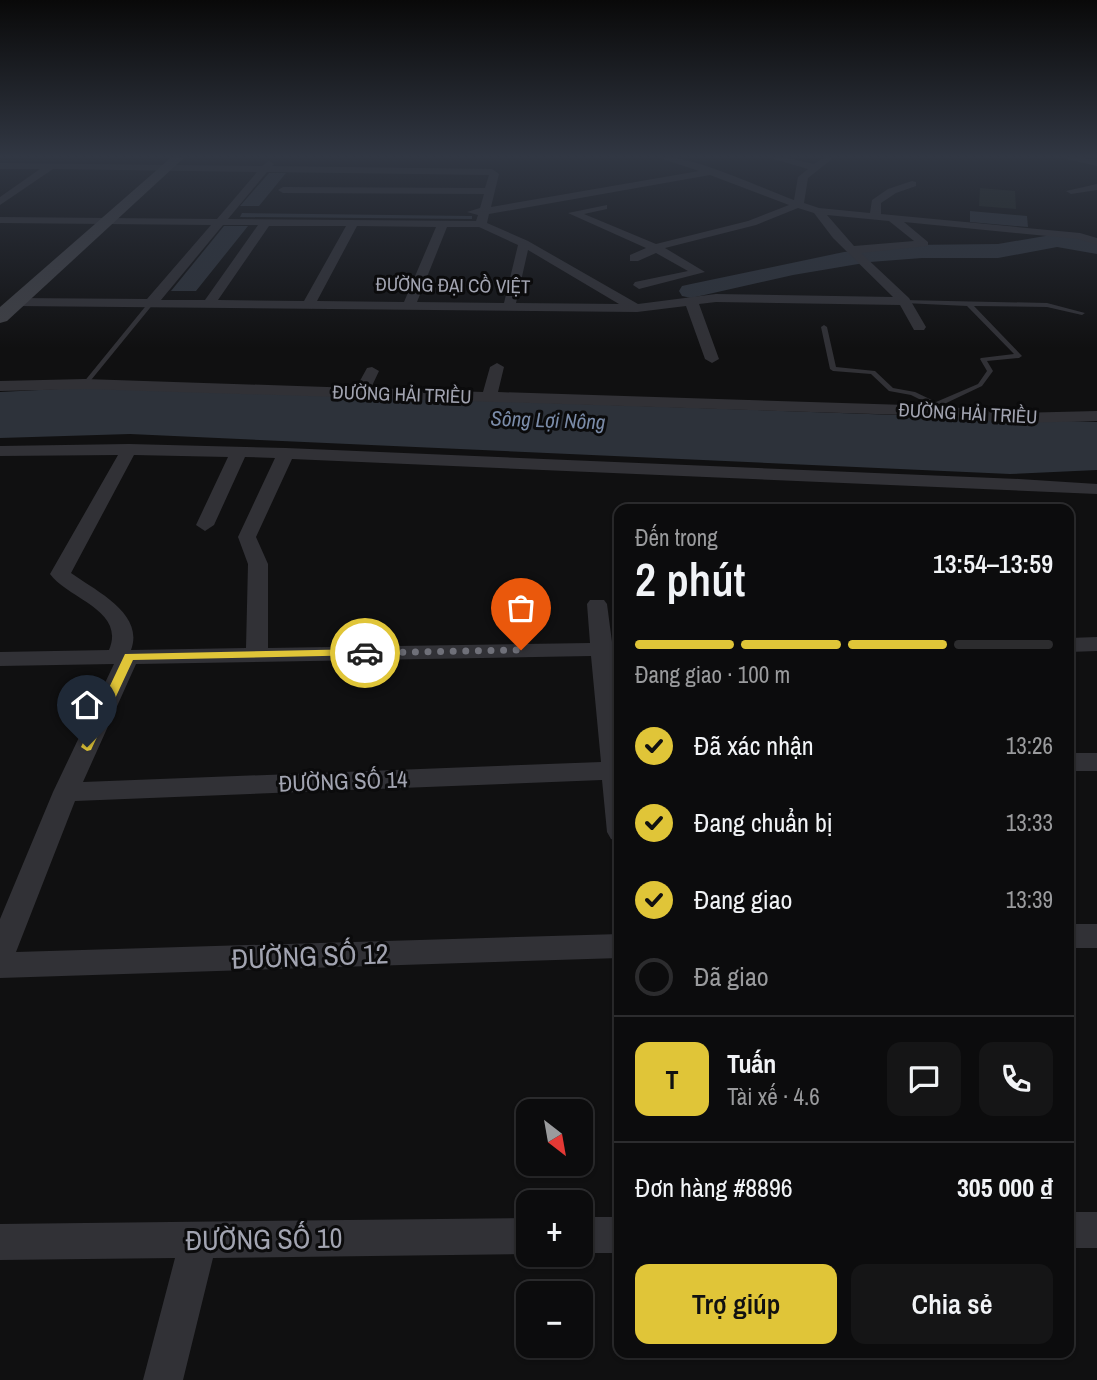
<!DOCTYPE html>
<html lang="vi">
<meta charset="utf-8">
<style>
body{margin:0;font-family:"Archivo Narrow",sans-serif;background:#151516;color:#f1f3f6;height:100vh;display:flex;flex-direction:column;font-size:26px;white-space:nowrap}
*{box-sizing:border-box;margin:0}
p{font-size:23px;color:#9a9b9d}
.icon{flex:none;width:38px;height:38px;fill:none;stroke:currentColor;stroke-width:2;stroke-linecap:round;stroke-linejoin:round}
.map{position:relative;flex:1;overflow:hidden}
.sheet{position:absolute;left:614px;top:504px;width:460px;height:854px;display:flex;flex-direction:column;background:#0c0c0d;border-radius:14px;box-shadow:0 2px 5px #0004,0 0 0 2px #2c2c2e}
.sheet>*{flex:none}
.needle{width:46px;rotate:149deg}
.tools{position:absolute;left:516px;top:1099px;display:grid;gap:14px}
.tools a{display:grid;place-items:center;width:77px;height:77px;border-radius:14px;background:#0c0c0d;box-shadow:0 2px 5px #0004,0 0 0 2px #2c2c2e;font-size:35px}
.pin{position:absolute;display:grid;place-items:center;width:60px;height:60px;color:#fff;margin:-72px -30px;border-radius:50% 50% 50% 0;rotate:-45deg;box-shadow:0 0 7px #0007}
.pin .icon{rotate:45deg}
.courier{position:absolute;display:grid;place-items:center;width:70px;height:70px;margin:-35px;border:5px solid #e0c538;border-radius:50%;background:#fff;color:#222;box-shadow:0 2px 9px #0007}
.headline em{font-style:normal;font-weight:600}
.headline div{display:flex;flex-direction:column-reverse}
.headline{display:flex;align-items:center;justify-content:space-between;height:119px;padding:0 21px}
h1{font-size:46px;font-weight:600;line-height:52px}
.bar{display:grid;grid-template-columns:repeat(4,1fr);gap:10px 7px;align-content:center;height:84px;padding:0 21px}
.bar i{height:9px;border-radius:5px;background:#2c2c2e}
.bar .on{background:#e0c538}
.bar p{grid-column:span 4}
.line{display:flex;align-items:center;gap:18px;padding:0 21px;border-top:2px solid #2c2c2e}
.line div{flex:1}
.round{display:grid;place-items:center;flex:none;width:74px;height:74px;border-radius:14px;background:#151516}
ol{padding:0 21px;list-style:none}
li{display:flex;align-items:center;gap:21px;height:77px}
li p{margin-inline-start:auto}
li .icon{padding:7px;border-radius:50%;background:#e0c538;color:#111;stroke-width:4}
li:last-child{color:#9a9b9d}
li i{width:38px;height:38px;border:4px solid #2c2c2e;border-radius:50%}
.action{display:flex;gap:14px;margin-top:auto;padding:14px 21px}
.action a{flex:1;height:80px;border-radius:14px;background:#e0c538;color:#111;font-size:28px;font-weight:600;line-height:80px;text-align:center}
.action a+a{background:#151516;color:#f1f3f6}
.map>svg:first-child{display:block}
</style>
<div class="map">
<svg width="1097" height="1380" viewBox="0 0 1097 1380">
<rect width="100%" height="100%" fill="#101011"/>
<path fill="#1f2520" d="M980,188L1015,191L1016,209L979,206Z"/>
<path fill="#2d323a" d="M269,173H286L259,206H240Z
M970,211L1027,216L1028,227L970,222Z
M242,213L472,216V219L240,217Z
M224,226H248L196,291H171Z
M97,387L1097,422V470L1010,474L130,434L0,438V392Z"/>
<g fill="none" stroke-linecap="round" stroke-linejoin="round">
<path fill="#2d323a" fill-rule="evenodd" d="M1057,234L1097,240V254L1057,247L998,258H922L870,262L793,275L691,298L682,296L679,291L682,286L691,284L844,252L909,245L998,244Z"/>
<path fill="#313136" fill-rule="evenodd" d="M902,300L1047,303L1085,313L1082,315L1047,307L974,306L1022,356L1019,358L987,361L993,371L982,386L940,406L943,411L939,413H936L933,406L911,395L889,391L871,374L833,371L830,369L821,327L824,325L827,327L836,367L875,371L893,388L915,392L936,402L978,384L987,371L980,359L981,358L1014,354L967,306L904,303L902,302Z
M149,302L154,303L87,385H83V383Z"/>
<path fill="#313136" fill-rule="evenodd" d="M651,155C692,155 754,185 794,200L798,177L808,169L760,155H774L814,164L828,155H837L808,178L804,203L819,208L870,213L872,200L888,189L912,181L916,182V186L896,193L881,203V214L1080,233L1097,238V245L1078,239L904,222L928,242V246L861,253L909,298L926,327L924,330H914L900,305L716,302L699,304L719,359L712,363L705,359L686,306L637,312L16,306L10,302L16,298L147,299L211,225L0,223V217L217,219L257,172L53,169L0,205V197L40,169H0V163L262,166L269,161L274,164L272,166L492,169L499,174L491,207L699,171ZM267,172L489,175L485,188L283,187L278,190L283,193L484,194L480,208L467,212L478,215L476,221L228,219ZM710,175L789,205L748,221L656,244L584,214L607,209V205L568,213L646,248L630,255V261H638L656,253L688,271L635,282L633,285L639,289L705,272L665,248L756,225L798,208L814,213L833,238L893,297L716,294L638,304L528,241L487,223L489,214ZM827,215L889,221L914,241L854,246ZM223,225H258L205,300H161ZM269,226H346L304,301L218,300ZM357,226L436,227L404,302L317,301ZM447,227H479L518,245L504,303L417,302ZM528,250L619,304L516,303Z
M1050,155H1067L1097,160V166Z
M1097,184V190L1071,194L1066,191Z
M497,363L504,367L498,392L939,406L1014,413L1097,411V421L1014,423L939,416L85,389L0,391V381L85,379L356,388L367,368L372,367L379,371L371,388L483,392L490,367Z
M129,444L286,448L1019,479L1097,484V494L292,459L256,537L268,564V648L590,643L587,604L590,600H604L607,604L612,642H620V656H613L620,712V842L611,839L607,832L602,780L75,801L16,952L620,934V958L0,978V919L53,792L114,664L0,666V652L109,650C126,610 68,599 50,574L118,455L0,456V446ZM134,455L228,457L196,525L205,531L214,525L245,457L275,458L238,537L248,564L246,648L131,650C145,613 94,590 71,573ZM591,656L601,762L83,782L136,664Z
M1097,637V651L1069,652V638Z
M1069,753H1097V771H1069Z
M1069,924H1097V948H1069Z
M1069,1212H1097V1248H1069Z
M581,1217H620V1253H581Z
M528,1218V1254L213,1258L183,1380H143L175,1258L0,1260V1224Z"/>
<path fill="#3f4045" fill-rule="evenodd" d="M174,155H187L7,321L0,323V307Z"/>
</g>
<linearGradient id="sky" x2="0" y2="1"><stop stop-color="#090909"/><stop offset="0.45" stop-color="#313743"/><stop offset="1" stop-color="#313743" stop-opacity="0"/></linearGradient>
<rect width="1097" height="348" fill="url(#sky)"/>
<path fill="#e0c538" d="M365,649L371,653L369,655L133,660L91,750L87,751L81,747L125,654Z"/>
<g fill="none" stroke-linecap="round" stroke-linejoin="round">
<path stroke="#6f7079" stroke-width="7" stroke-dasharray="0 12.6" d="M365,653L521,650"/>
</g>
<g text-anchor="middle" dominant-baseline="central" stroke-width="6" stroke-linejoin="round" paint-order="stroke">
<g font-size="19" fill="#a2a4b1" stroke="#0b0b0c">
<text transform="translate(453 285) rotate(1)">ĐƯỜNG ĐẠI CỒ VIỆT</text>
<text transform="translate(402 394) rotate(2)">ĐƯỜNG HẢI TRIỀU</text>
<text transform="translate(968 413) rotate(3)">ĐƯỜNG HẢI TRIỀU</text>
</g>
<g font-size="21" font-style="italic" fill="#7b8ca9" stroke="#0b0b0c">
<text transform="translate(548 420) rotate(2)">Sông Lợi Nông</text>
</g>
<g font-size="23" fill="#a2a4b1" stroke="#0b0b0c">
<text transform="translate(343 781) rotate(-2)">ĐƯỜNG SỐ 14</text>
</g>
<g font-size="28" fill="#a2a4b1" stroke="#0b0b0c">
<text transform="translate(310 956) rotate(-2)">ĐƯỜNG SỐ 12</text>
<text transform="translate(264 1239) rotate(-1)">ĐƯỜNG SỐ 10</text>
</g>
</g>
</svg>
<div class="tools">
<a><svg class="needle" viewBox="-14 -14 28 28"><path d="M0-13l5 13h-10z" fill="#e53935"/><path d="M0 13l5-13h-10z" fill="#9a9b9d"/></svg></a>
<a>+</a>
<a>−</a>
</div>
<div class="pin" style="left:521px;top:650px;background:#ea580c"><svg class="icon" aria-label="bag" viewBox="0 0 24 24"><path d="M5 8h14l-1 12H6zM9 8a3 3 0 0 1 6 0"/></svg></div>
<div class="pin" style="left:87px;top:747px;background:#1f2937"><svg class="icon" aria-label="home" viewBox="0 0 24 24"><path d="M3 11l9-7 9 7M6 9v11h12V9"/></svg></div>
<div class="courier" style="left:365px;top:653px"><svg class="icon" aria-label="car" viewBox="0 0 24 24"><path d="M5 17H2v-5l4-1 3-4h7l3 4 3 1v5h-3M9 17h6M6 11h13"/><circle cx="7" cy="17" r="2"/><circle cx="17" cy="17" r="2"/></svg></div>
<section class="sheet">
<div class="headline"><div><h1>2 phút</h1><p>Đến trong</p></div><em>13:54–13:59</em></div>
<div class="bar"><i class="on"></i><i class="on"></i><i class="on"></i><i></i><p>Đang giao · 100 m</p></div>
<ol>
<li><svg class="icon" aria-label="check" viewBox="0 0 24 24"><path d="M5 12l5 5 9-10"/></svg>Đã xác nhận<p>13:26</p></li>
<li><svg class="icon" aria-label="check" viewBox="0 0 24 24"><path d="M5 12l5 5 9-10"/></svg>Đang chuẩn bị<p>13:33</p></li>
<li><svg class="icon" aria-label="check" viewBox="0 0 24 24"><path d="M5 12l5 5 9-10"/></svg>Đang giao<p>13:39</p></li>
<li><i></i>Đã giao</li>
</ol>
<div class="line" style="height:126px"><b class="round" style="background:#e0c538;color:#111">T</b><div><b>Tuấn</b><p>Tài xế · 4.6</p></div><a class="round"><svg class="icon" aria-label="chat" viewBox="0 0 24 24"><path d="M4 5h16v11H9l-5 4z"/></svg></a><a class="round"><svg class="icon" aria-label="phone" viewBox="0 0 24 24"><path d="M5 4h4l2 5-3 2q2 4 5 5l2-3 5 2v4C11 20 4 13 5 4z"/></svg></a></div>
<div class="line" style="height:91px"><div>Đơn hàng #8896</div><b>305 000 ₫</b></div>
<div class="action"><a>Trợ giúp</a><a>Chia sẻ</a></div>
</section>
</div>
